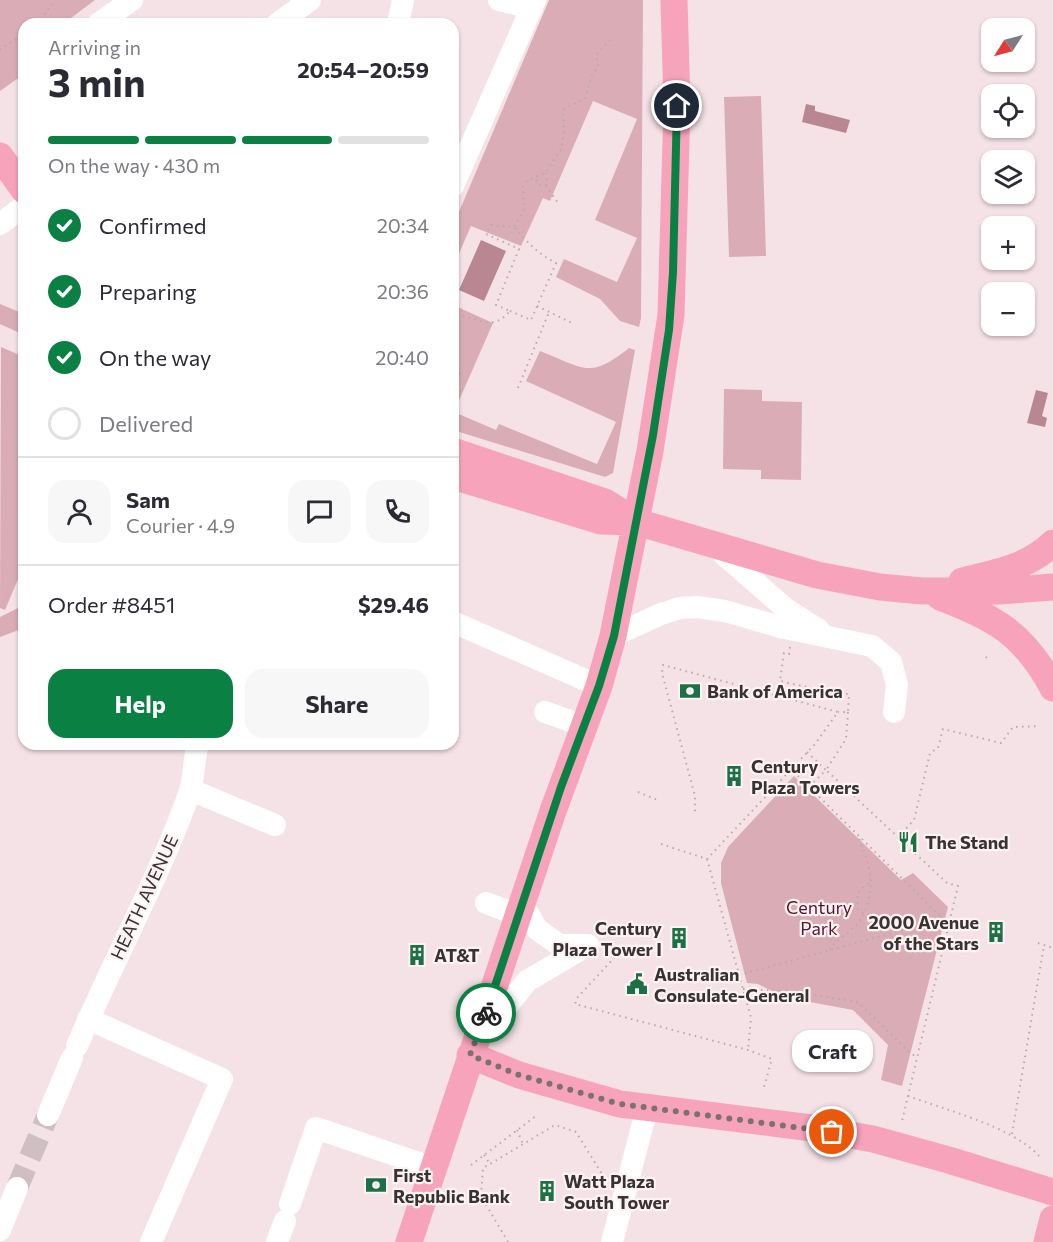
<!DOCTYPE html>
<meta charset="utf-8">
<style>
body{margin:0;font-family:Commissioner,sans-serif;background:#f7f7f7;color:#2b2b33;height:100vh;display:flex;flex-direction:column;font-size:22px;white-space:nowrap}
*{box-sizing:border-box;margin:0}
p{font-size:20px;color:#7c7c81}
.icon{flex:none;width:33px;height:33px;fill:none;stroke:currentColor;stroke-width:2;stroke-linecap:round;stroke-linejoin:round}
.map{position:relative;flex:1;overflow:hidden}
.sheet{position:absolute;left:18px;top:18px;width:441px;height:732px;display:flex;flex-direction:column;background:#fff;border-radius:18px;box-shadow:0 2px 4px #0004}
.sheet>*{flex:none}
.needle{width:39px;rotate:234deg}
.buttons{position:absolute;left:981px;top:18px;display:grid;gap:12px}
.buttons a{display:grid;place-items:center;width:54px;height:54px;border-radius:12px;background:#fff;box-shadow:0 2px 4px #0004;font-size:30px}
.pin{position:absolute;display:grid;place-items:center;width:51px;height:51px;color:#fff;margin:-26px;border:3px solid #fff;border-radius:50%;box-shadow:0 2px 6px #0007}
.courier{position:absolute;display:grid;place-items:center;width:60px;height:60px;margin:-30px;border:4px solid #0b8043;border-radius:50%;background:#fff;color:#222;box-shadow:0 2px 8px #0007}
.bubble{position:absolute;height:42px;border-radius:18px;background:#fff;box-shadow:0 2px 4px #0004;font-size:20px;font-weight:700;line-height:42px;text-align:center}
.headline em{font-style:normal;font-weight:700}
.headline div{display:flex;flex-direction:column-reverse}
.headline{display:flex;align-items:center;justify-content:space-between;height:102px;padding:0 30px}
h1{font-size:39px;font-weight:700;line-height:45px}
.bar{display:grid;grid-template-columns:repeat(4,1fr);gap:9px 6px;align-content:center;height:72px;padding:0 30px}
.bar i{height:8px;border-radius:4px;background:#e1e1e2}
.bar .on{background:#0b8043}
.bar p{grid-column:span 4}
.line{display:flex;align-items:center;gap:15px;padding:0 30px;border-top:2px solid #e1e1e2}
.line div{flex:1}
.round{display:grid;place-items:center;flex:none;width:63px;height:63px;border-radius:18px;background:#f7f7f7}
ol{padding:0 30px;list-style:none}
li{display:flex;align-items:center;gap:18px;height:66px}
li p{margin-inline-start:auto}
li .icon{padding:6px;border-radius:50%;background:#0b8043;color:#fff;stroke-width:4}
li:last-child{color:#7c7c81}
li i{width:33px;height:33px;border:3px solid #e1e1e2;border-radius:50%}
.primary-button{display:flex;gap:12px;margin-top:auto;padding:12px 30px}
.primary-button a{flex:1;height:69px;border-radius:18px;background:#0b8043;color:#fff;font-size:24px;font-weight:700;line-height:69px;text-align:center}
.primary-button a+a{background:#f7f7f7;color:#2b2b33}
.map>svg:first-child{display:block}
</style>
<div class="map">
<svg width="1053" height="1242" viewBox="0 0 1053 1242">
<rect width="100%" height="100%" fill="#f5e2e6"/>
<path fill="#daadb6" d="M0,0H95L63,24H24V74L0,91Z
M549,0H643L641,318L639,327L620,321L600,299L556,277L564,259L617,282L637,238L595,220L637,119L593,101L550,201L543,198L521,246L471,226L453,267V226Z
M761,96L766,256L729,257L724,97Z
M0,304L24,314V335L0,324Z
M453,305L493,323L454,412L496,430L499,424L597,464L616,422L526,381L540,351C584,368 589,380 629,348L635,350L613,473L605,477L453,430Z
M1,347L24,357V565L5,610L0,608Z
M724,389L762,390V401L802,402L801,480L761,479V470L723,469Z
M24,605V647L18,644L24,628L0,637V617Z
M794,776L901,880L913,873L948,907L902,1086L881,1080L888,1045L853,1010L783,997L758,984L747,983L721,883V863L728,847Z"/>
<path fill="#b98792" d="M806,104L815,106V111L850,120L846,133L802,122Z
M481,240L506,251L484,301L459,290Z
M1036,390L1048,393L1042,416L1047,418L1045,427L1027,423Z"/>
<g fill="none" stroke-linecap="round" stroke-linejoin="round">
<path stroke="#cfbfc2" stroke-width="22" stroke-dasharray="22 11" stroke-linecap="butt" d="M17,1188L48,1115"/>
<path stroke="#b8a9ac" stroke-width="2" stroke-dasharray="1.5 4.5" stroke-linecap="butt" d="M37,24L56,0
M0,50L24,33
M536,180L540,185L546,186L558,203
M546,186L547,180L546,172
M537,306L574,324
M510,311L531,320L556,263C538,254 527,242 514,227
M453,322L460,316C481,318 492,332 510,311L496,305L519,249L486,234L491,225L514,227L524,211L523,186L528,180L545,173L561,149L564,132L563,111L565,108L585,99L592,75L598,66L596,55L610,40
M453,365L461,371L457,379L453,380
M518,388L549,312
M790,647L789,654L784,653L780,681L829,692L849,694L848,712H838
M986,658L988,654
M848,712L846,739L826,770L947,883L958,886L902,1121
M807,752L826,770L809,787
M638,792L660,801
M898,837L914,820L930,753L938,748L943,729L1001,743L1013,727L1040,726
M661,844L707,859L815,744L838,712L663,665L662,673L695,796V814
M707,859L751,1018L748,1050
M863,913L857,908L858,892L871,881
M943,919L953,921
M1038,943L1053,948
M830,950C835,939 849,934 857,924C871,908 874,881 867,861C865,853 861,846 859,838
M616,951L614,958L577,998L575,1004L748,1050L772,1059L763,1090
M739,975L943,919L792,770
M743,989L796,992L853,1001L859,1003L912,1055H917
M908,1096C946,1110 1013,1127 1039,1156
M517,1130L523,1144
M1012,1134L1044,945
M484,1155L490,1164
M471,1165L536,1116
M508,1242L481,1196L483,1168L490,1164L555,1125L576,1132L607,1182"/>
<path stroke="#fff" stroke-width="22" d="M499,0L532,8
M98,24L132,0
M277,24L310,0
M398,24L403,0
M453,186L535,0
M0,224L24,206
M714,546L786,609L819,630
M453,622L599,686
M613,636L661,614L680,608L697,607L725,611L780,627L872,646L891,662L897,685L894,712
M545,712L584,726
M191,790L275,825
M486,903L518,915
M522,903L537,929L559,945H586
M88,1019L222,1079L151,1242
M480,1031L505,1009L527,981L588,945
M77,1046C113,961 158,880 189,794C195,778 193,760 198,744
M48,1115L72,1058
M290,1204L316,1128L433,1168
M0,1230L17,1188
M277,1242L285,1221
M612,1242L647,1108"/>
<path stroke="#f8a3bc" stroke-width="27" d="M0,156L24,190
M453,451L605,502L637,522L817,575L880,587L922,591H1000L1053,587
M453,476L601,521L636,522
M962,581C995,573 1027,568 1053,543
M940,597C996,618 1024,634 1053,688
M470,1055L519,1075L620,1104L812,1128L873,1139L952,1161L1053,1192
M409,1242L553,811L599,686L613,636L650,451L671,315L677,106L674,0
M1047,1242L1053,1219"/>
</g>
<g fill="none" stroke-linecap="round" stroke-linejoin="round">
<path stroke="#7b7072" stroke-width="6" stroke-dasharray="0 10.8" d="M486,1013L470,1055L519,1075L620,1104L832,1132"/>
<path stroke="#0b8043" stroke-width="8" d="M486,1013L561,787L599,686L614,636L653,435L669,330L673,272L677,106"/>
</g>
<defs>
<symbol id="bank-bare" viewBox="-9 -9 18 18"><path d="M-6-4H6V4H-6ZM0-2.3a2.3 2.3 0 1 0 0 4.6a2.3 2.3 0 1 0 0-4.6Z" fill="#1c7144" stroke="#fdf2f4" stroke-width="2.5" paint-order="stroke"/></symbol>
<symbol id="building-bare" viewBox="-9 -9 18 18"><path d="M-4-6H4V6H1V3H-1V6H-4ZM-2.5-4.3h1.7v1.8h-1.7ZM.8-4.3h1.7v1.8H.8ZM-2.5-1h1.7V.8h-1.7ZM.8-1h1.7V.8H.8Z" fill="#1c7144" stroke="#fdf2f4" stroke-width="2.5" paint-order="stroke"/></symbol>
<symbol id="restaurant-bare" viewBox="-9 -9 18 18"><path d="M-5-6h1v4h1v-4h1v4h1v-4h1v5L-1.5 .5V6h-2V.5L-5-1ZM5-6V6H3V1.5H1.5Q1.5-4 5-6Z" fill="#1c7144" stroke="#fdf2f4" stroke-width="2.5" paint-order="stroke"/></symbol>
<symbol id="civic-bare" viewBox="-9 -9 18 18"><path d="M-.6-6.5H3V-4.5H.6V-3L4-1V1h2V6H-6V1h2V-1L-.6-3ZM-1.2 2.5V6h2.4V2.5Z" fill="#1c7144" stroke="#fdf2f4" stroke-width="2.5" paint-order="stroke"/></symbol>
</defs>
<g fill-rule="evenodd">
<use href="#bank-bare" x="675" y="676" width="30" height="30"/>
<use href="#building-bare" x="719" y="761" width="30" height="30"/>
<use href="#restaurant-bare" x="893" y="827" width="30" height="30"/>
<use href="#building-bare" x="981" y="917" width="30" height="30"/>
<use href="#building-bare" x="664" y="923" width="30" height="30"/>
<use href="#building-bare" x="402" y="940" width="30" height="30"/>
<use href="#civic-bare" x="622" y="969" width="30" height="30"/>
<use href="#bank-bare" x="361" y="1170" width="30" height="30"/>
<use href="#building-bare" x="532" y="1176" width="30" height="30"/>
</g>
<g text-anchor="middle" dominant-baseline="central" stroke-width="4.5" stroke-linejoin="round" paint-order="stroke">
<g font-size="18" font-weight="bold" fill="#393233" stroke="#fdf2f4" text-anchor="start">
<text x="707" y="691">Bank of America</text>
<text x="751" y="766">Century<tspan x="751" dy="21">Plaza Towers</tspan></text>
<text x="925" y="842">The Stand</text>
<text x="979" y="922" text-anchor="end">2000 Avenue<tspan x="979" dy="21">of the Stars</tspan></text>
<text x="662" y="928" text-anchor="end">Century<tspan x="662" dy="21">Plaza Tower I</tspan></text>
<text x="434" y="955">AT&amp;T</text>
<text x="654" y="974">Australian<tspan x="654" dy="21">Consulate-General</tspan></text>
<text x="393" y="1175">First<tspan x="393" dy="21">Republic Bank</tspan></text>
<text x="564" y="1181">Watt Plaza<tspan x="564" dy="21">South Tower</tspan></text>
</g>
<g font-size="18" fill="#393233" stroke="#fdf2f4">
<text transform="translate(144 897) rotate(-65)">HEATH AVENUE</text>
</g>
<g font-size="18" fill="#531529" stroke="#fdf2f4">
<text x="819" y="907">Century<tspan x="819" dy="21">Park</tspan></text>
</g>
</g>
</svg>
<div class="buttons">
<a><svg class="needle" viewBox="-14 -14 28 28"><path d="M0-13l5 13h-10z" fill="#e53935"/><path d="M0 13l5-13h-10z" fill="#7c7c81"/></svg></a>
<a><svg class="icon" aria-label="locate" viewBox="0 0 24 24"><circle cx="12" cy="12" r="6"/><path d="M12 2v4M12 18v4M2 12h4M18 12h4"/></svg></a>
<a><svg class="icon" aria-label="layers" viewBox="0 0 24 24"><path d="M12 4l9 5-9 5-9-5zM3 14l9 5 9-5"/></svg></a>
<a>+</a>
<a>−</a>
</div>
<div class="pin" style="left:832px;top:1132px;background:#ea580c"><svg class="icon" aria-label="bag" viewBox="0 0 24 24"><path d="M5 8h14l-1 12H6zM9 8a3 3 0 0 1 6 0"/></svg></div>
<div class="pin" style="left:677px;top:106px;background:#1f2937"><svg class="icon" aria-label="home" viewBox="0 0 24 24"><path d="M3 11l9-7 9 7M6 9v11h12V9"/></svg></div>
<div class="courier" style="left:486px;top:1013px"><svg class="icon" aria-label="bike" viewBox="0 0 24 24"><circle cx="6" cy="16" r="4"/><circle cx="18" cy="16" r="4"/><path d="M6 16l4-8h5l3 8M10 8l3 8H6M13 5h3"/></svg></div>
<div class="bubble" style="left:792px;top:1030px;width:81px">Craft</div>
<section class="sheet">
<div class="headline"><div><h1>3 min</h1><p>Arriving in</p></div><em>20:54–20:59</em></div>
<div class="bar"><i class="on"></i><i class="on"></i><i class="on"></i><i></i><p>On the way · 430 m</p></div>
<ol>
<li><svg class="icon" aria-label="check" viewBox="0 0 24 24"><path d="M5 12l5 5 9-10"/></svg>Confirmed<p>20:34</p></li>
<li><svg class="icon" aria-label="check" viewBox="0 0 24 24"><path d="M5 12l5 5 9-10"/></svg>Preparing<p>20:36</p></li>
<li><svg class="icon" aria-label="check" viewBox="0 0 24 24"><path d="M5 12l5 5 9-10"/></svg>On the way<p>20:40</p></li>
<li><i></i>Delivered</li>
</ol>
<div class="line" style="height:108px"><a class="round"><svg class="icon" aria-label="person" viewBox="0 0 24 24"><circle cx="12" cy="8" r="4"/><path d="M4 21q1-7 8-7t8 7"/></svg></a><div><b>Sam</b><p>Courier · 4.9</p></div><a class="round"><svg class="icon" aria-label="chat" viewBox="0 0 24 24"><path d="M4 5h16v11H9l-5 4z"/></svg></a><a class="round"><svg class="icon" aria-label="phone" viewBox="0 0 24 24"><path d="M5 4h4l2 5-3 2q2 4 5 5l2-3 5 2v4C11 20 4 13 5 4z"/></svg></a></div>
<div class="line" style="height:78px"><div>Order #8451</div><b>$29.46</b></div>
<div class="primary-button"><a>Help</a><a>Share</a></div>
</section>
</div>
